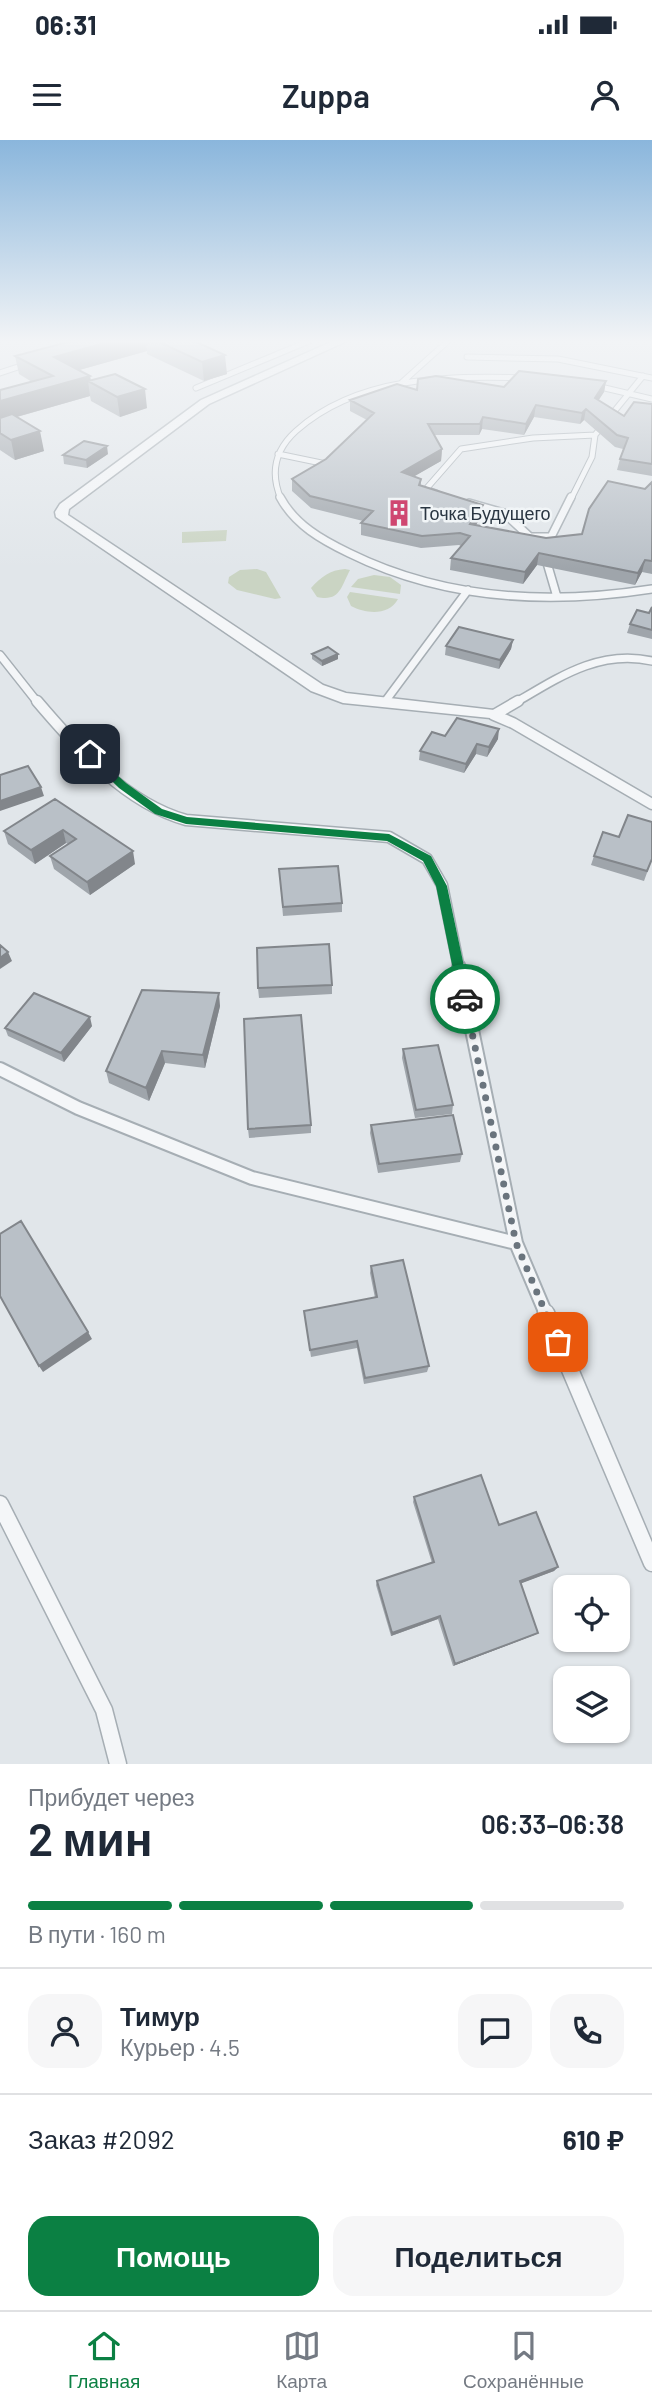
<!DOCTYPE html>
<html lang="ru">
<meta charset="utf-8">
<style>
body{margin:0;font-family:Barlow,sans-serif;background:#f6f6f7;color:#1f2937;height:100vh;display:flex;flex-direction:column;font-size:26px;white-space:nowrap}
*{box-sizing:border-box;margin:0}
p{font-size:23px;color:#747a83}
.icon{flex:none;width:38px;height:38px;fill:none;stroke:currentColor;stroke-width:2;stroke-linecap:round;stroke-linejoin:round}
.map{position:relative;height:1624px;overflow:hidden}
.sheet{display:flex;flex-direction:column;background:#fff;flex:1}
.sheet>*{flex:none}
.controls{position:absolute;left:553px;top:1435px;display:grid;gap:14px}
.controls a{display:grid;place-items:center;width:77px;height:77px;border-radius:14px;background:#fff;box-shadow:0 2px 5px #0004;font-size:35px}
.pin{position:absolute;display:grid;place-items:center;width:60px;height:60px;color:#fff;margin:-30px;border-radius:14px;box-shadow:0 4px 10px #0006}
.courier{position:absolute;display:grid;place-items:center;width:70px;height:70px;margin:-35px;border:5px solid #0b8043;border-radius:50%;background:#fff;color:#222;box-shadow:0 2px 9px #0007}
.headline em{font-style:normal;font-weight:600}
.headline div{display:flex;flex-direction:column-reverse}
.headline{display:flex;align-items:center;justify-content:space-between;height:119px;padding:0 28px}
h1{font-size:46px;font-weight:600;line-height:52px}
.bar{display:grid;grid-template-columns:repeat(4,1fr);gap:10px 7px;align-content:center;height:84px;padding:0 28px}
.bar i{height:9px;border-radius:5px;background:#e0e1e3}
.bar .selected{background:#0b8043}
.bar p{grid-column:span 4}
.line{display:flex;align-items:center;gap:18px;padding:0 28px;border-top:2px solid #e0e1e3}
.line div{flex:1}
.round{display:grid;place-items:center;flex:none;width:74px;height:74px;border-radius:21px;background:#f6f6f7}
.cta{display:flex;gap:14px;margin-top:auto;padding:14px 28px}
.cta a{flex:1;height:80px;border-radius:21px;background:#0b8043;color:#fff;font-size:28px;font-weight:600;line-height:80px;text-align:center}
.cta a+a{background:#f6f6f7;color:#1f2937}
.status{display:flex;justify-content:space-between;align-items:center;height:49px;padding:0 35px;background:#fff;direction:ltr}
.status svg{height:19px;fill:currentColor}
header{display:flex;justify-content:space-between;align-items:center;height:91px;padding:0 28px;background:#fff;font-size:32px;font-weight:600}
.dock{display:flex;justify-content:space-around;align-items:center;height:98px;border-top:2px solid #e0e1e3;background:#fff;font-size:19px;color:#747a83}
.dock a{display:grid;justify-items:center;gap:4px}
.dock .selected{color:#0b8043}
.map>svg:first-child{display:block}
</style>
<div class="status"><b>06:31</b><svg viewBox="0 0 49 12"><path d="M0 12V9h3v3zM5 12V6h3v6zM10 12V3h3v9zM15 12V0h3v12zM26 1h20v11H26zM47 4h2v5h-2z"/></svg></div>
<header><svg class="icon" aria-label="menu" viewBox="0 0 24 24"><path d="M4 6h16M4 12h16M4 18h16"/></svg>Zuppa<svg class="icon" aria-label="person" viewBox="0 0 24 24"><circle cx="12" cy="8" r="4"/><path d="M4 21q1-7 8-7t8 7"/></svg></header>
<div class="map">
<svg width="652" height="1624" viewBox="0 0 652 1624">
<rect width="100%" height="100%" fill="#e1e6ea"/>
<path fill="#cad4c3" d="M227,390L226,401L182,403V392Z
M257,429L266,432L281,458L275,459L237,450L228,443L229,437L240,430Z
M345,429L350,430C341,447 340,462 317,457L311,448C321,437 330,430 345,429Z
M374,435L390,437L401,445L400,454L351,447L358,439Z
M350,452L398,459C389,476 366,474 351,466L347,457Z"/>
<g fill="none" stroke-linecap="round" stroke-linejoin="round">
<defs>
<path id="service-far4" d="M467,217L558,219L652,238
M0,233L30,223
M399,245L448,201
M592,245L652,259
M196,248L309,201
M278,314L331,325
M437,353L426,349L461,309L533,298L595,295
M281,359C270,333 275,310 296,291C357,236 450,235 527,238
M571,359L592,317L595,295L643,236"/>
<path id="service-far3" d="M280,357C295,385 322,400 349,413C444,460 550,465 652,449
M469,363L504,373L530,397H551L571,357
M545,416L557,457
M0,515L38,563
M384,563L468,450
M515,563C559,537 600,509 652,521"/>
<path id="service-far2" d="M37,561C77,608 125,663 186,680L389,697L427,719L442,745L459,828
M494,575L513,583L652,664
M494,575L518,561"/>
<path id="service-far1" d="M459,827L516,1103L546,1174
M0,929L78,968L252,1038L516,1103"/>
<path id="service" d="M546,1173L652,1423
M0,1364L104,1570L118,1624"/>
<path id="minor" d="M333,201H347L209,264L69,369L68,375L323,545L346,553L494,570L500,571L502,575L500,579L343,563L311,551L56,377L55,372L60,364L201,260Z"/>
</defs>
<use href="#service-far4" stroke="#a6aeb4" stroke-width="7"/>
<use href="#service-far3" stroke="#a6aeb4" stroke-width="10"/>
<use href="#service-far2" stroke="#a6aeb4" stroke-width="13"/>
<use href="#service-far1" stroke="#a6aeb4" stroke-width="16"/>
<use href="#service" stroke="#a6aeb4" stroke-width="19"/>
<use href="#minor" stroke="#a6aeb4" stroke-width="3"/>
<use href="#service-far4" stroke="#f4f6f8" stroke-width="5"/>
<use href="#service-far3" stroke="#f4f6f8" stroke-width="7"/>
<use href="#service-far2" stroke="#f4f6f8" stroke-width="10"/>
<use href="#service-far1" stroke="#f4f6f8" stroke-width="12"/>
<use href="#service" stroke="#f4f6f8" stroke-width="16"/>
<use href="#minor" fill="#f4f6f8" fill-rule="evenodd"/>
</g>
<path fill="#9fa5ab" d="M72,201H194L227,234L204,241L147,214V211L79,230L90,236L91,240L147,268L120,277L91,261L90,256L17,277L44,311L15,320L0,310V250L32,242L19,234L15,216Z
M606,241L604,252L598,260L624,276L652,264V336L617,330L620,319L623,309L615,307L584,280L580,284L534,277L524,295L482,289L479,295H434L442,309L441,321L414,336L421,339V345L483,365L481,377L476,385L546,398L582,394L645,349L652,342V434L642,432L635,445L537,425L523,444L450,430L451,418L461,406L459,405L421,408L361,395V383L363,381L311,368L292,351V339L326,319L367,280L350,271V260L417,250L504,247Z
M108,314L87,328L64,324L63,315Z
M652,467V499L627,493L630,484L649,473Z
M513,500L511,509L499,529L445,515L446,506Z
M312,514L338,519L322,526L312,519Z
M445,596L498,599L487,617L476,614L464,633L419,620L420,611Z
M55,659L135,724L90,755L54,729L50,716L68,704L66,703L35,724L8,704L4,691Z
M619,697L652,719L644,741L591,725L594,716Z
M279,729L342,763V772L283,776Z
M332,845V854L259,858L258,848Z
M220,866L205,928L165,923L149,961L109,943L106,931Z
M92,886L64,922L8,896L5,888Z
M403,909L453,965L452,974L415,978L402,918Z
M311,985V993L249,998L248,989Z
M371,985L462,1014L460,1022L378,1033L370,993Z
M371,1126L429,1226L427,1232L364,1244L357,1208L311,1217L304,1171L375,1158L370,1133Z
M414,1357L558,1427L554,1431L521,1443L534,1495L453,1526L438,1479L391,1496L376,1445L377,1441L432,1423L413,1362Z"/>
<path fill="#82868b" d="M112,201H146L147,211L58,236L54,217Z
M225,215L227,234L204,241L202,222Z
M90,236L91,243L88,241L90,256L2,281L0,293V261Z
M606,241L604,252L593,269L595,258Z
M145,249L147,268L120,277L117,257Z
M536,265L534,277L524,295L526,284Z
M586,269L584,280L580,284L582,273Z
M483,277L482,289L479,295L480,284Z
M40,291L44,311L15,320L11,300Z
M107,306L108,314L87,328L86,320Z
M442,309L441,321L401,344L402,332Z
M483,365L481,377L468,397L470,384Z
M539,413L537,425L523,444L525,432Z
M645,420L642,432L635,445L638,433Z
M513,500L511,509L499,529L500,520Z
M338,514V519L322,526V521Z
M499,589L498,599L487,617L489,607Z
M477,604L476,614L464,633L466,624Z
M41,647L44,656L0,671V661Z
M63,690L66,703L35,724L31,710Z
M133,711L135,724L90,755L87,742Z
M8,812L12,821L0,829V818Z
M219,853L220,866L205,928L203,915Z
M90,877L92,886L64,922L61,913Z
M162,911L165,923L149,961L146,948Z
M88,1192L92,1199L43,1232L39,1226Z
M558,1427L554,1431L517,1445L520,1441Z
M440,1476L438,1479L391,1496L392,1493Z
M538,1493L534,1495L453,1526L455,1524Z"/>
<path fill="#b9c0c7" stroke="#82868b" stroke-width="2" d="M72,201H112L54,217L90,236L0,261V250L53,236L15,216Z
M157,201H194L225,215L202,222Z
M519,231L606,241L595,258L624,276L634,262L652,264V324L620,319L628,298L617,295L586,269L582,273L536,265L526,284L483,277L480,284H428L442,309L402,332L421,339L419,345L483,365L470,384L546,398L582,394L589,369L608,341L645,349L652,342V421L645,420L638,433L539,413L525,432L451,418L470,396L460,393L422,396L361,383L373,371L310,356L292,339L326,319L374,273L350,260L397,244L417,250L418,239L436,236L504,247Z
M115,234L145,249L117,257L88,241Z
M12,274L40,291L11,300L0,293V278Z
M84,301L107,306L86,320L63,315Z
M652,467V490L630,484L637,470L649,473Z
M459,487L513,500L500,520L446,506Z
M328,507L338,514L322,521L312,514Z
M457,578L499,589L489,607L477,604L466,624L420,611L432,592L445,596Z
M28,626L41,647L0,661V635Z
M55,659L133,711L87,742L50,716L76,699L63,690L31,710L4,691Z
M628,675L652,682V719L647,731L594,716L603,692L619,697Z
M338,726L342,763L283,767L279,729Z
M329,804L332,845L258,848L257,808Z
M0,805L8,812L0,818Z
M142,850L219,853L203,915L162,911L146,948L106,931Z
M34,853L90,877L61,913L5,888Z
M301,875L311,985L248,989L244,879Z
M438,905L453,965L416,970L403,909Z
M453,975L462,1014L379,1024L371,985Z
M21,1081L88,1192L39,1226L0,1156V1094Z
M403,1120L429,1226L365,1238L357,1201L310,1210L304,1171L377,1157L371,1126Z
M481,1335L499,1385L536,1372L558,1427L520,1441L538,1493L455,1524L440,1476L392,1493L377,1441L434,1422L414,1357Z"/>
<linearGradient id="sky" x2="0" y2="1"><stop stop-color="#8ab6dc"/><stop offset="0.47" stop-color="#f2f4f6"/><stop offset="1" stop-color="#f2f4f6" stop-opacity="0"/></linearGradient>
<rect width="652" height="429" fill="url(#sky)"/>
<path fill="#0b8043" d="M90,611L126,643L162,669L187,677L389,694L431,716L447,746L471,859L470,863L465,864L459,859L436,746L423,721L387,701L186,684L155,674L119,648L86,616L85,614Z"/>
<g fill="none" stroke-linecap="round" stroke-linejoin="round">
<path stroke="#6a747d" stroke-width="7" stroke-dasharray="0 12.6" d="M465,859L516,1103L558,1202"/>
</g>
<defs>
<symbol id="building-bare" viewBox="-9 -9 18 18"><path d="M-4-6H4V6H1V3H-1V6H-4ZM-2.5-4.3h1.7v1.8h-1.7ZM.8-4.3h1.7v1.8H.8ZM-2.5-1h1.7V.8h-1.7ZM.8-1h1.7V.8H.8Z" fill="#cf4771" stroke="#f1f5f7" stroke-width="2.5" paint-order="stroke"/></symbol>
</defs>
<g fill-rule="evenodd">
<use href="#building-bare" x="380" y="354" width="38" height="38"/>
</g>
<g text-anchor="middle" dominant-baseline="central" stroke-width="5" stroke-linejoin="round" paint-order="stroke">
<g font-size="18" fill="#2a3642" stroke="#f1f5f7" text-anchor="start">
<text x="420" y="373">Точка Будущего</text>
</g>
</g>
</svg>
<div class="controls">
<a><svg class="icon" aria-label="locate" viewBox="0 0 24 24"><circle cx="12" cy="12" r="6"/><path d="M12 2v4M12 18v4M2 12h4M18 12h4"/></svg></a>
<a><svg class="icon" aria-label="layers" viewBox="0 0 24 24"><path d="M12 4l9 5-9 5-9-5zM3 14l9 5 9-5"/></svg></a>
</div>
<div class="pin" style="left:558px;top:1202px;background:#ea580c"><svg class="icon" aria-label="bag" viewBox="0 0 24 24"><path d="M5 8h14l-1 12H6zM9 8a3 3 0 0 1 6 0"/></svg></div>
<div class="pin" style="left:90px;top:614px;background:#1f2937"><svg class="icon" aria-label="home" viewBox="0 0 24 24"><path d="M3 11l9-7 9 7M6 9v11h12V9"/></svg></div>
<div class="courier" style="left:465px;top:859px"><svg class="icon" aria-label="car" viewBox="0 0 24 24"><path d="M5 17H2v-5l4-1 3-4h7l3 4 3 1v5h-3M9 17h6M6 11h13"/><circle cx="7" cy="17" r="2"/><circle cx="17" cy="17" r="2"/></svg></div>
</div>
<section class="sheet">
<div class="headline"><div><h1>2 мин</h1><p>Прибудет через</p></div><em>06:33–06:38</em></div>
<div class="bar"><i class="selected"></i><i class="selected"></i><i class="selected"></i><i></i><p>В пути · 160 m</p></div>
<div class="line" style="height:126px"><a class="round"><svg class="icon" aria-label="person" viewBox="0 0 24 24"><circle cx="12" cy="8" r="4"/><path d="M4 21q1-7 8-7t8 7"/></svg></a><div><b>Тимур</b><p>Курьер · 4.5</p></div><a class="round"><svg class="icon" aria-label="chat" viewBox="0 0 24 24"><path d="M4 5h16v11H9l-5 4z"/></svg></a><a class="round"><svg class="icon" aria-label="phone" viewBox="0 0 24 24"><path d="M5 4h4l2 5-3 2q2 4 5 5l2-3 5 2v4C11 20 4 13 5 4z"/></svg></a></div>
<div class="line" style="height:91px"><div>Заказ #2092</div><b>610 ₽</b></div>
<div class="cta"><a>Помощь</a><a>Поделиться</a></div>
</section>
<nav class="dock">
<a class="selected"><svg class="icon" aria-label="home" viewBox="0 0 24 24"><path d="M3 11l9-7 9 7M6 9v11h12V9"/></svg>Главная</a>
<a><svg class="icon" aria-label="map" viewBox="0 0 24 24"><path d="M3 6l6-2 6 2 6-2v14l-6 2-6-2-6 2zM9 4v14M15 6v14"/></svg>Карта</a>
<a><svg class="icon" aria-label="saved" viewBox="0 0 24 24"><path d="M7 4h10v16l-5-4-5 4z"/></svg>Сохранённые</a>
</nav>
